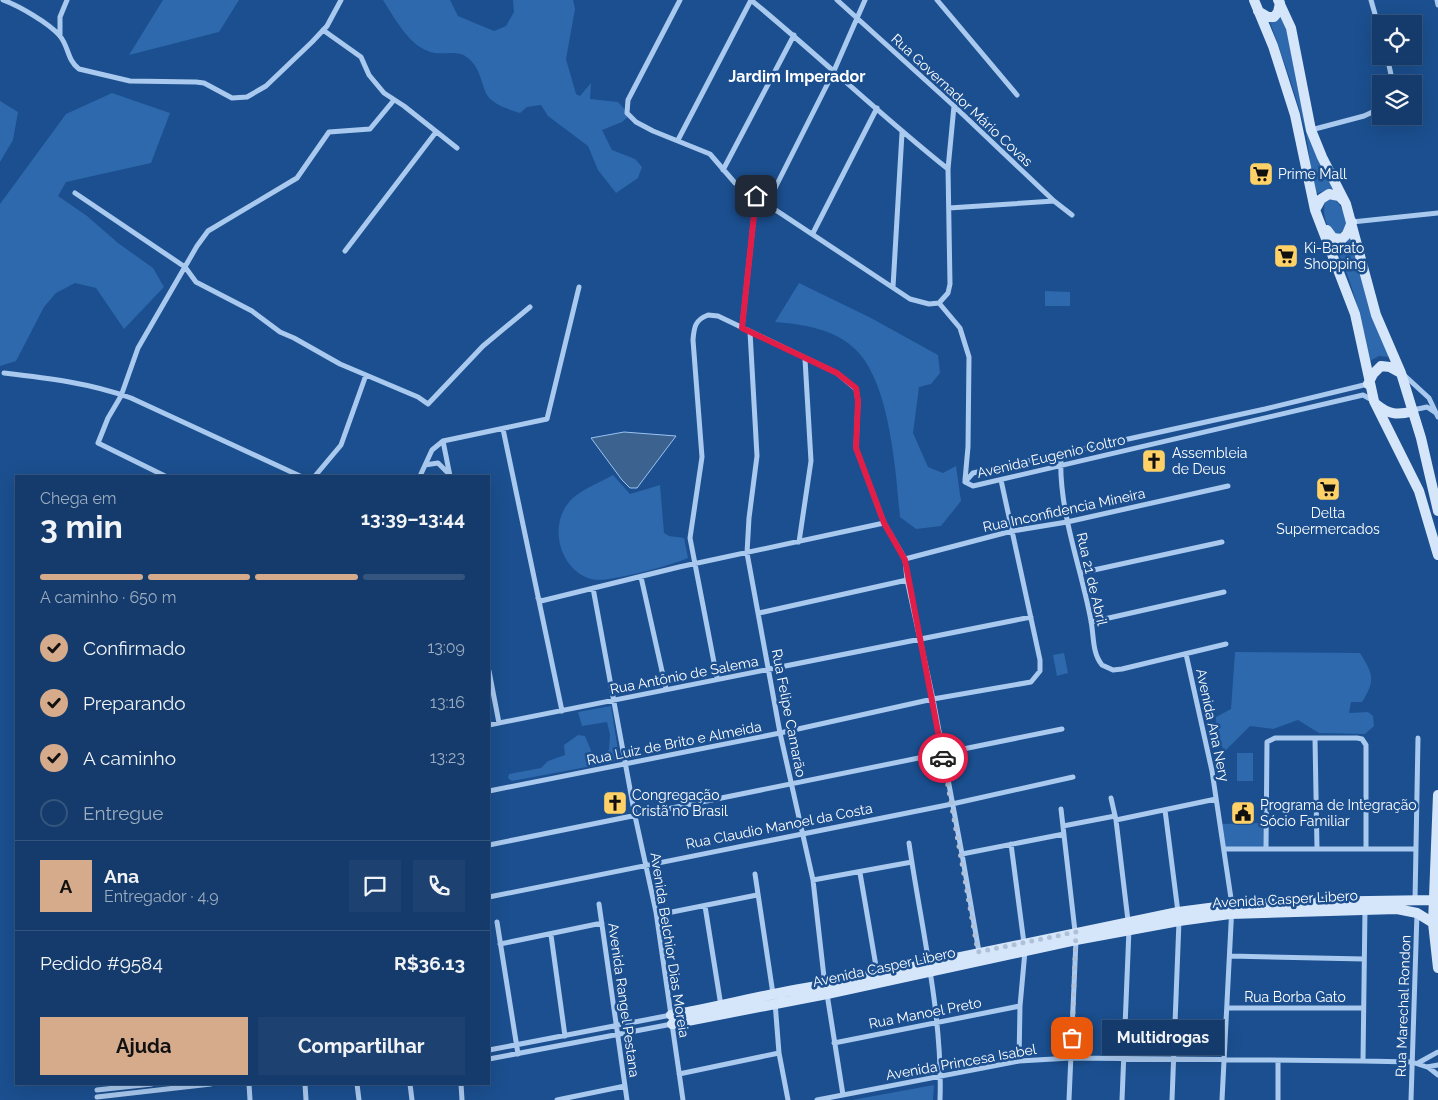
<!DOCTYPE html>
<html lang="pt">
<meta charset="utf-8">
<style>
body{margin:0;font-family:Raleway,sans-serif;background:#1d4271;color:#f1f3f6;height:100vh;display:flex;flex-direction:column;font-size:19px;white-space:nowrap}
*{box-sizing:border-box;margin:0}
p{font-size:16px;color:#9dadc1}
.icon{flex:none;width:28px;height:28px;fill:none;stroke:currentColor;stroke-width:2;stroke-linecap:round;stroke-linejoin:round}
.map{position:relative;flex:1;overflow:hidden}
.side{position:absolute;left:15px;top:475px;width:475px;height:610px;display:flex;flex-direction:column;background:#143b6b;border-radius:0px;box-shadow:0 5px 20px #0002,0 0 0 1px #33557e}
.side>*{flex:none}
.tools{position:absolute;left:1372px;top:15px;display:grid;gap:10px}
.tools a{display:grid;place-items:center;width:50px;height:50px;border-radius:0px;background:#143b6b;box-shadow:0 5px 20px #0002,0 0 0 1px #33557e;font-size:25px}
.pin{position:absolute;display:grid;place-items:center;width:42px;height:42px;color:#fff;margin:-21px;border-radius:10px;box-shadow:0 2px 8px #0006}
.courier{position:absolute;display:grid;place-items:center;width:50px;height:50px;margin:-25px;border:4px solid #e11d48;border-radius:50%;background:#fff;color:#222;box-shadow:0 1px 6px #0007}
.bubble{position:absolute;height:35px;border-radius:0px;background:#143b6b;box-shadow:0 5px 20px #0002,0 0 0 1px #33557e;font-size:16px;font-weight:700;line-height:35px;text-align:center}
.overview em{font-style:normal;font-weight:700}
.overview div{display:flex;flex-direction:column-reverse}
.overview{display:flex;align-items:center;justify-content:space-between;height:85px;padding:0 25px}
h1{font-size:32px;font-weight:700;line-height:38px}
.bar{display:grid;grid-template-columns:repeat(4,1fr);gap:8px 5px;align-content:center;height:60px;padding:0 25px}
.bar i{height:6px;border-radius:4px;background:#33557e}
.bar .selected{background:#d6ab8b}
.bar p{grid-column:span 4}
.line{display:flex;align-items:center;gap:12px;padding:0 25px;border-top:1px solid #33557e}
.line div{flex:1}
.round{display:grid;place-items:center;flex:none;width:52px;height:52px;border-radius:0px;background:#1d4271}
ol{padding:0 25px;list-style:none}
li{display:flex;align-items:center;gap:15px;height:55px}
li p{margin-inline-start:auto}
li .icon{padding:5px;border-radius:50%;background:#d6ab8b;color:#111;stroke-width:4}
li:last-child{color:#9dadc1}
li i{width:28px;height:28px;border:2px solid #33557e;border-radius:50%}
.cta{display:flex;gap:10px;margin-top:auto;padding:10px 25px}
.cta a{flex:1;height:58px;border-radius:0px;background:#d6ab8b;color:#111;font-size:20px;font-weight:700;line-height:58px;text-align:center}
.cta a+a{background:#1d4271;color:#f1f3f6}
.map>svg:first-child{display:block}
</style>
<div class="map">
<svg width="1438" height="1100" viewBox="0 0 1438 1100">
<rect width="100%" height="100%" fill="#1b4f8f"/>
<path fill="#2e69ad" d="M163,0H239L219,32L129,55Z
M383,0H450L458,16L494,31L506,26L514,12L513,0H573L575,9L566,59L576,94L580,96L591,83L590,99L618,102L630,115L622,122L602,130L612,150L635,159L642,167L638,178L616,193L598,170L588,146L548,116L541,105L527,107L520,113C510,110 492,104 487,95C480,81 481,69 468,58C457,48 440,57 428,51C408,44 394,17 383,0Z
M1284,15L1299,95L1307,124L1335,188L1315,194C1310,174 1310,153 1306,133C1296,95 1283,58 1270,22Z
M112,93L170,113L151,163L66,182L58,196L87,216L118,243L153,268L164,287L124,329L96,288L75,283L56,293L44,307L16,361L0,366V204L66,114Z
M0,101L18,112L13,140L0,162Z
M1330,198C1339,199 1350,219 1345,228C1345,229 1340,233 1339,234C1326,232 1322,214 1325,202Z
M1350,238L1389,357L1379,356L1370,361C1361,320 1353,280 1333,243H1341Z
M799,283L871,318L938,355L940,373L931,384L919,387L913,433L928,467L943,473L956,466L961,501L941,526L916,529L900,517C896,472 890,383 856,350C835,329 803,324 775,322Z
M1045,291L1070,292V306H1045Z
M613,475L630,494L660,485L664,533L669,536L684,538L688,558C672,565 605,584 591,579C558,569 547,521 573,498C584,488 601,482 613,475Z
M1235,652L1360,653C1373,674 1376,680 1362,702H1351L1349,713L1368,712L1373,716L1374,726L1365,734L1319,733L1298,720L1273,729L1250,726L1225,751L1217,739L1216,717L1231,709Z
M1064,653L1068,673L1057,676L1053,655Z
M611,706L619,757L613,762L512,781L508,778L509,774L541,768L548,761L565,755L564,745L578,735L585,736L594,758L609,750L610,735L607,722L582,726L578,712Z
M1237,753H1253V781H1237Z
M1266,823V849H1224L1220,824Z
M934,1085L933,1100H852Z"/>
<path fill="#3c6290" stroke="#9cc4f0" d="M624,432L676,436L637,488H630L622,480L591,438Z"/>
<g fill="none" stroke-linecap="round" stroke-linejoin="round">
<path stroke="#a9c9ee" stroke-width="5" d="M3,0C19,6 49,23 60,36C69,47 67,60 79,69L130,81L196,82L204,83L232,98L247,97L266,86L312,42L327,26L341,0
M680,0L628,100L627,113L636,122L653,131L710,154L735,183L910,299L929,304L939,303
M751,0C818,55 880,115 948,169
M837,0L954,106L1054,201L1072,215
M937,0L1017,95
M1371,0L1381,35
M1437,0L1438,5
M323,30L361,57L369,75L384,93L404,106L457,148
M60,36V17L67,0
M1387,56L1393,84
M1311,130L1364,116L1381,108
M678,140L751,0
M723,170L794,35
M75,193L185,267L196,282L252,311L280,332L294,338L340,364L418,397L428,404L483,346L530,307
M767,204L833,73L865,0
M949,208L1054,201
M1352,222L1438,213
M813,233L877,108
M345,251L436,132
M893,287L902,133
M939,303L948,293L950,284L948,169L954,106
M939,303L960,328L969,357L968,447L965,480
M742,328L756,196
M750,332L757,456L749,518L747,553L780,733L813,880L825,986
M4,373C47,378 90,383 131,398L300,476
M1404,375L1429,398L1438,417
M1413,410L1427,407L1436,413
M503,429L562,711
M443,441L450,476
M1061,454C1058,511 1081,566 1091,621C1094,636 1092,653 1102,665L1113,670L1122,669L1226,644
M425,465L438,463L449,474
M165,476L98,443L108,418L121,396L138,348L197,246L208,231L297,178L329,132L370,129L394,100
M315,476L341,445L366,375
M420,476L432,450L443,441L547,419L579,287
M965,482L973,486L1363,395L1374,401
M965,482L973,473L1265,409L1368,384
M799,542L811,461L805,359
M905,559L1012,531L1067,522L1228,486
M1080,573L1222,542
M641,577L666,689
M593,588L635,816L656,912L671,1015
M538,598L541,601L679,567L884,523
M759,613L907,580
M1091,622L1224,592
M1186,654L1212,771L1232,905L1222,1100
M489,671L499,723
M717,678L690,538L702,457L693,340C694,327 695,320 708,315L718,316L837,373L856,389L858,401L856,448L884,523L905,559L907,580L933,699L962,854L979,952
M489,725L1031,617
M1315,739L1317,848
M489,791L780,733L933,699L1031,682L1040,671V660L1001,480
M1111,798L1116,820L1129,929L1122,1100
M1061,809L1076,940L1069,1100
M1165,810L1178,912
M1116,820L1216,799
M1063,826L1115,816
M909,843C921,927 943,1015 940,1100
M1011,844L1025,951L1020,1006L1019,1061
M489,845L1062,729
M1224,849H1415
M1266,849L1267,742L1275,738H1357L1362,739L1366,745V849
M962,854L1064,834
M860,873L877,972
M755,874L773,994
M813,880L912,862
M489,897L952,804L1073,777
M1415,901L1418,738
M599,904L627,1100
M705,906L721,1006
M657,915L757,895
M497,922L518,1054
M551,935L565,1036
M500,944L602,923
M1230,956L1364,959
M827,994L843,1095
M775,1002L779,1053L788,1100
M1228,1008H1362
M672,1024L683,1100
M834,1043L1020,1006
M489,1050L671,1015
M489,1059L672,1024
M1363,1061L1365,909
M1418,1063L1438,1052
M1428,1067L1438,1075
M679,1074L779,1053
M249,1084L250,1100
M305,1084L306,1100
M357,1084L359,1100
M410,1084L412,1100
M461,1084L462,1100
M97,1090L152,1084
M97,1097L211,1084
M557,1100L625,1086
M817,1100L1019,1061L1071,1058L1363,1061L1412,1062L1427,1067L1438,1065
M1172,1100L1179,921
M1278,1100V1061
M1411,1100L1417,913"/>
<path stroke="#d6e6fa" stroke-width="10" d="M1254,0L1273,46L1295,115L1315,210L1355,314L1374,401L1419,491L1438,555
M1278,0L1291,28L1311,130L1322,157L1346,204L1376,315L1401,373L1421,438L1438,511
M1258,11L1268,17H1274L1278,12L1280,3
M1315,210L1321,199L1329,194L1339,196L1344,201
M1327,230L1333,238L1342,239L1347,234L1352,222
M1368,384L1373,374L1381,366L1390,367L1401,373
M1376,404C1388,414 1397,416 1413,411
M1438,795L1433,923L1438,968
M671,1015C723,1006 773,992 825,985L1178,912L1232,905L1304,902L1434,900
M672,1024L827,994L1076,940L1179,921L1230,914L1397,909L1417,913L1438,926"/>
</g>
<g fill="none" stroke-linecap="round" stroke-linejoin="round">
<path stroke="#afc1d8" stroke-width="5" stroke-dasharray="0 9" d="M943,758L978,952L1076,932L1072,1038"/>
<path stroke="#e11d48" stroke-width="6" d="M756,196L742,328L837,373L856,388L858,401L856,448L884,523L905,560L943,758"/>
</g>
<defs>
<symbol id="supermarket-square" viewBox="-11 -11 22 22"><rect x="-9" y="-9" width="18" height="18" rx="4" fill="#ffd166" stroke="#1b4f8f"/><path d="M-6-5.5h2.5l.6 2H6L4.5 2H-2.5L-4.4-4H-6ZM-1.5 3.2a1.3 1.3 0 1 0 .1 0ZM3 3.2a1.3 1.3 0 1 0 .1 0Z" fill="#111"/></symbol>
<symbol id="church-square" viewBox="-11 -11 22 22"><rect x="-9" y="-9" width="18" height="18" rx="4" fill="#ffd166" stroke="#1b4f8f"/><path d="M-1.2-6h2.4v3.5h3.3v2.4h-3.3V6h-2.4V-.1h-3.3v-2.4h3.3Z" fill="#111"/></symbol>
<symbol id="civic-square" viewBox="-11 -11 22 22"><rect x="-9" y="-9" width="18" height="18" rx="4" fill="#ffd166" stroke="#1b4f8f"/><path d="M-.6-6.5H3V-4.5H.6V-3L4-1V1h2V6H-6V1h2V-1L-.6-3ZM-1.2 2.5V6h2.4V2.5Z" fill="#111"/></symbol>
</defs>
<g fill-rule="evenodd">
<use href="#supermarket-square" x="1247" y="160" width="28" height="28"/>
<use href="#supermarket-square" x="1272" y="242" width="28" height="28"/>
<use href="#church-square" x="1140" y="447" width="28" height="28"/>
<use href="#supermarket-square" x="1314" y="475" width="28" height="28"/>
<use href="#church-square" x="601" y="789" width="28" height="28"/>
<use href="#civic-square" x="1229" y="799" width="28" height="28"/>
</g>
<g text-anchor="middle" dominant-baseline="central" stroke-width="5" stroke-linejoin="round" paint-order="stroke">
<g font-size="14" fill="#fff" stroke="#1b4f8f">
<text transform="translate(962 100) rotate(43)">Rua Governador Mário Covas</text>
<text transform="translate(1051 456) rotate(-13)">Avenida Eugenio Coltro</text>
<text transform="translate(1064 510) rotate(-12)">Rua Inconfidencia Mineira</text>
<text transform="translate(1092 579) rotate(77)">Rua 21 de Abril</text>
<text transform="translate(684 675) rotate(-11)">Rua Antônio de Salema</text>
<text transform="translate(789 713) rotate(79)">Rua Felipe Camarão</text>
<text transform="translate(1213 725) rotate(78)">Avenida Ana Nery</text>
<text transform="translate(674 743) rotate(-11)">Rua Luiz de Brito e Almeida</text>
<text transform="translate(779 826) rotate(-11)">Rua Claudio Manoel da Costa</text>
<text transform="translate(1285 899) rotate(-3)">Avenida Casper Libero</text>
<text transform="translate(670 945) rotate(81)">Avenida Belchior Dias Moreia</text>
<text transform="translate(884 967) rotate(-12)">Avenida Casper Libero</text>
<text x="1295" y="997">Rua Borba Gato</text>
<text transform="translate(624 1000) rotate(82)">Avenida Rangel Pestana</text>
<text transform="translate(1403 1006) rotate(-88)">Rua Marechal Rondon</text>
<text transform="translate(925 1013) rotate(-11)">Rua Manoel Preto</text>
<text transform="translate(961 1062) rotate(-10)">Avenida Princesa Isabel</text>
</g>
<g font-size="14" fill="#fff" stroke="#1b4f8f" text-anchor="start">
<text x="1278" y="174">Prime Mall</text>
<text x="1304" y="248">Ki-Barato<tspan x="1304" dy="16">Shopping</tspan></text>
<text x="1172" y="453">Assembleia<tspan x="1172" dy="16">de Deus</tspan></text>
<text x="1328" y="513" text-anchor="middle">Delta<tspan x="1328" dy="16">Supermercados</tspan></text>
<text x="632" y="795">Congregação<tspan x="632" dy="16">Cristã no Brasil</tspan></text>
<text x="1260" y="805">Programa de Integração<tspan x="1260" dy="16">Sócio Familiar</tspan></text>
</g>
<g font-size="16" font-weight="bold" fill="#fff" stroke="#1b4f8f">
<text x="797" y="76">Jardim Imperador</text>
</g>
</g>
</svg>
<div class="tools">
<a><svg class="icon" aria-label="locate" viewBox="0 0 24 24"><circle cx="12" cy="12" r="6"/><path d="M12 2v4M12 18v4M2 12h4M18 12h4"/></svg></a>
<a><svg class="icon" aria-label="layers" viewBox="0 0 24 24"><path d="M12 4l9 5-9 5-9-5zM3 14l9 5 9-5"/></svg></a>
</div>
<div class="pin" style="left:1072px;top:1038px;background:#ea580c"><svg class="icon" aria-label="bag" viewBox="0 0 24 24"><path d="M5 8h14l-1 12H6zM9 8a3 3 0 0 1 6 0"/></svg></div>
<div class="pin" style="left:756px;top:196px;background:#1f2937"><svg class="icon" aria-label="home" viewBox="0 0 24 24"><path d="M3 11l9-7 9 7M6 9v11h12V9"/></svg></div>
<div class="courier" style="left:943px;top:758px"><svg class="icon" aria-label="car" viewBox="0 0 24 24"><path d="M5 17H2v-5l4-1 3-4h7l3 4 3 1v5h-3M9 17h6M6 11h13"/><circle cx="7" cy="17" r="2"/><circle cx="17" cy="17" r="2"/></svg></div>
<div class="bubble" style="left:1102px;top:1020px;width:122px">Multidrogas</div>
<section class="side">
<div class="overview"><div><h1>3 min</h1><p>Chega em</p></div><em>13:39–13:44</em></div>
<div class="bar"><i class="selected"></i><i class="selected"></i><i class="selected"></i><i></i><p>A caminho · 650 m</p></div>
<ol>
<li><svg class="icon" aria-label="check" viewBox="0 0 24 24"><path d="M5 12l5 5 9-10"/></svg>Confirmado<p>13:09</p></li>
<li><svg class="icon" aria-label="check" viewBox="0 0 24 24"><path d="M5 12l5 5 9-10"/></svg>Preparando<p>13:16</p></li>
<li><svg class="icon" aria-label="check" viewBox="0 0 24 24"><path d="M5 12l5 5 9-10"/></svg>A caminho<p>13:23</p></li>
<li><i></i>Entregue</li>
</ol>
<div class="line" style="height:90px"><b class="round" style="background:#d6ab8b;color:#111">A</b><div><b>Ana</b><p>Entregador · 4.9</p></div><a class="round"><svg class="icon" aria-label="chat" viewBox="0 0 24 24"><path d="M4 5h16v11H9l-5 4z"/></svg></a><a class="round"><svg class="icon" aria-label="phone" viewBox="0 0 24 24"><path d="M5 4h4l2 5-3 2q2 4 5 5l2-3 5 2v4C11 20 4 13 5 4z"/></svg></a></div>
<div class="line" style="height:65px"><div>Pedido #9584</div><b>R$36.13</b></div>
<div class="cta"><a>Ajuda</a><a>Compartilhar</a></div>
</section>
</div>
